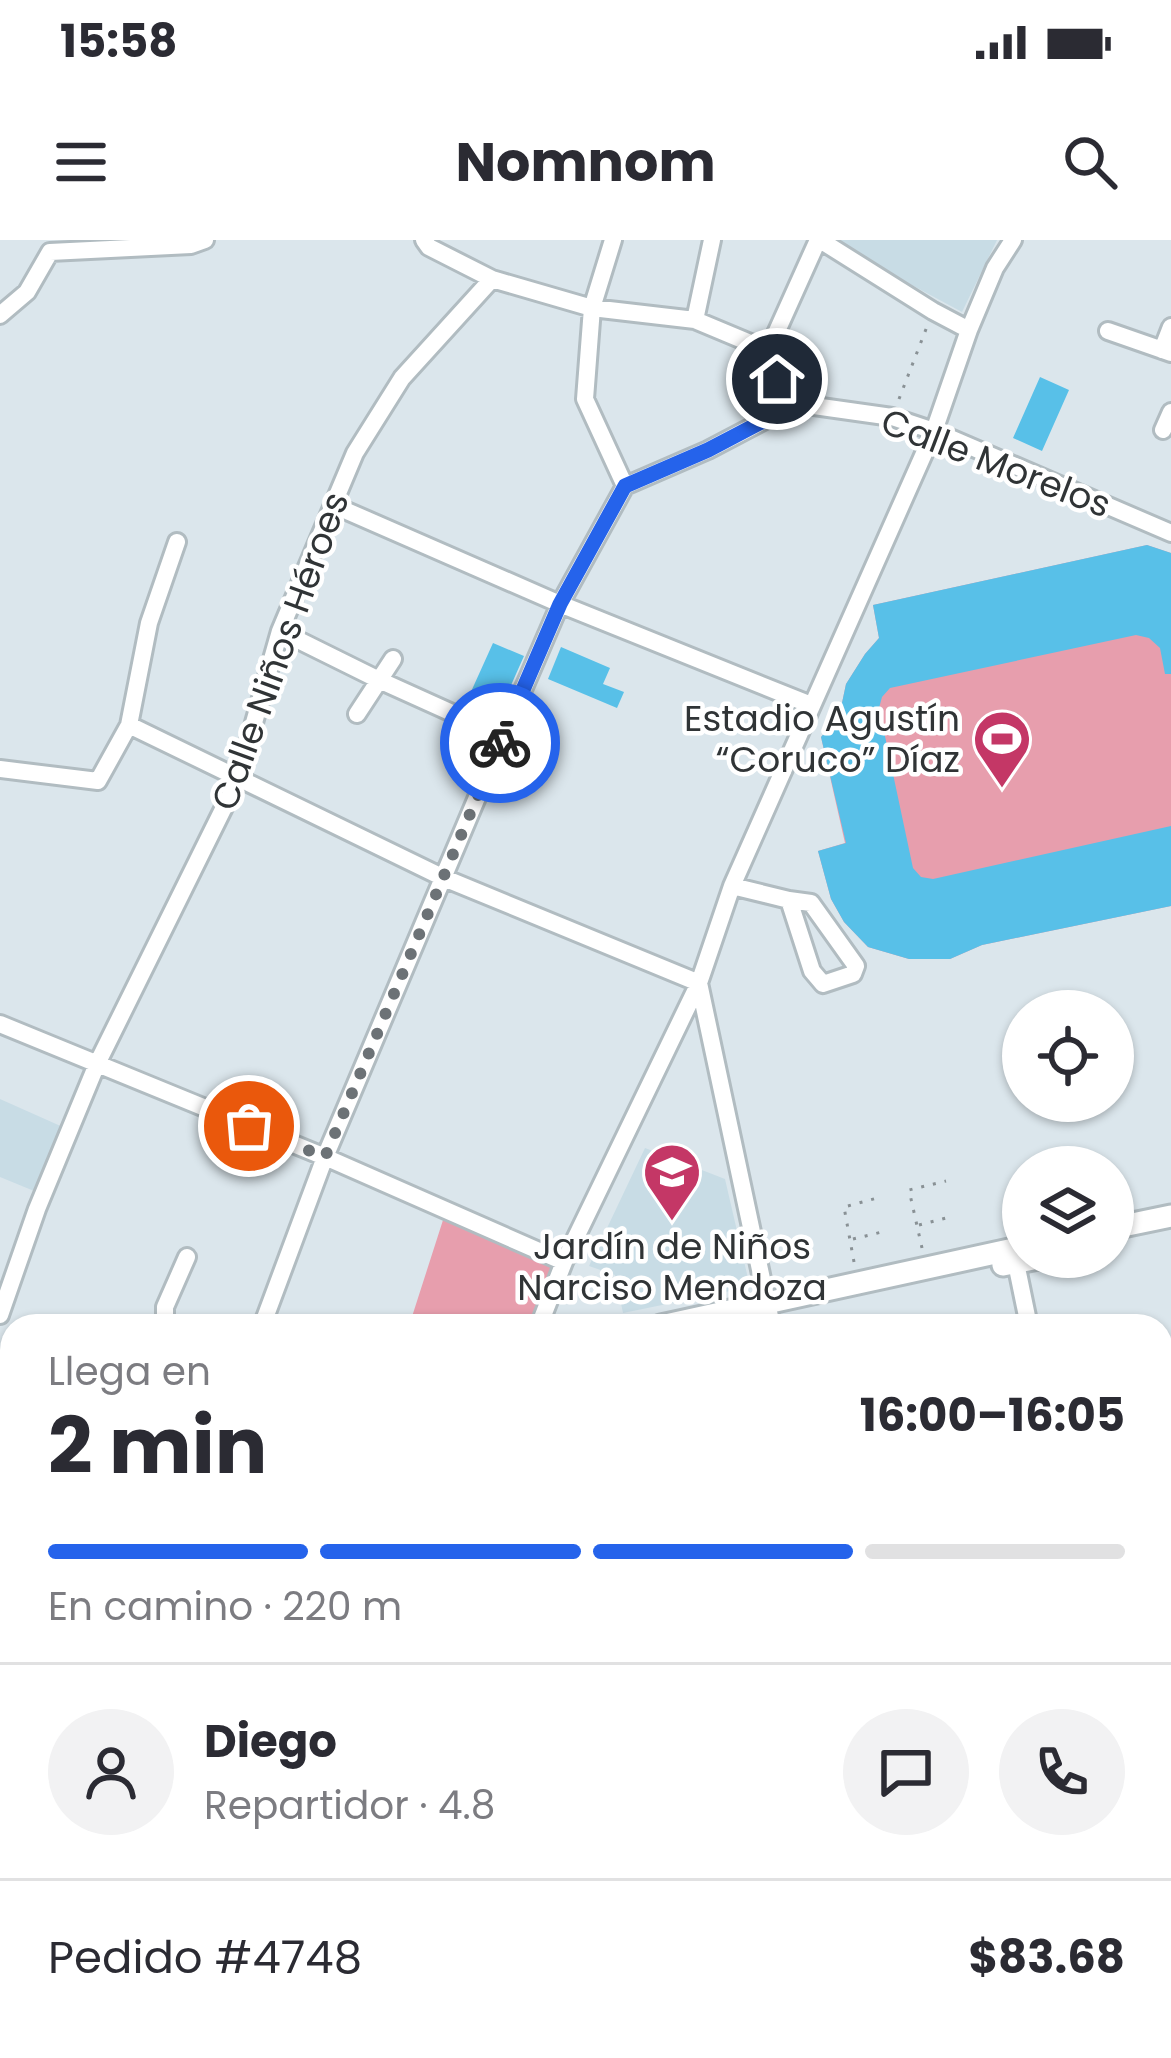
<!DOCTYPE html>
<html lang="es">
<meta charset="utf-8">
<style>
body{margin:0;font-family:Poppins,sans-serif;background:#f2f2f3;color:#2b2b33;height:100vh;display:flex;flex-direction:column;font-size:45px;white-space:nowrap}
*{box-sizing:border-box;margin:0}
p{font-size:39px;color:#7c7c81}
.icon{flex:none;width:66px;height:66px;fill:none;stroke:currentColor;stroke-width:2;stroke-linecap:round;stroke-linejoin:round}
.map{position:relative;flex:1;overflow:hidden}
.panel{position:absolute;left:0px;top:1074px;width:1173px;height:744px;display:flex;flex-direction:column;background:#fff;border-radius:36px 36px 0 0;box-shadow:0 3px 9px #0004}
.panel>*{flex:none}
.controls{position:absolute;left:1002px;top:750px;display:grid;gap:24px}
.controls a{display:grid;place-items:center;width:132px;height:132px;border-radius:50%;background:#fff;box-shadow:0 3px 9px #0004;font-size:60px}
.pin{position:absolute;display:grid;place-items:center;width:102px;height:102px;color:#fff;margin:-51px;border:6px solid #fff;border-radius:50%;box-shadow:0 3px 12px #0007}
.courier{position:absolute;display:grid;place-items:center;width:120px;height:120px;margin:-60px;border:9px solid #2563eb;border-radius:50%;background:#fff;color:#222;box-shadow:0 3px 15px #0007}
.summary em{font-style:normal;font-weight:700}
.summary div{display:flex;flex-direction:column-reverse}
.summary{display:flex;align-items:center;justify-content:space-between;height:204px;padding:0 48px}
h1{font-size:78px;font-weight:700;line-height:90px}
.bar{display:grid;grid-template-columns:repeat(4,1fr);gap:18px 12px;align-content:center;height:144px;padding:0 48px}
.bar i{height:15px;border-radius:9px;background:#e1e1e2}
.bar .current{background:#2563eb}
.bar p{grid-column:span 4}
.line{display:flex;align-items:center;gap:30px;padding:0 48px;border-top:3px solid #e1e1e2}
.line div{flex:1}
.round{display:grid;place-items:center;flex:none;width:126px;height:126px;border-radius:63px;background:#f2f2f3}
.status{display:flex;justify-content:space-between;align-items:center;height:84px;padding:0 60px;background:#fff;direction:ltr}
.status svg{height:33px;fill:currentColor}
header{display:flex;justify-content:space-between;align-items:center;height:156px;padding:0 48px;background:#fff;font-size:54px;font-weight:700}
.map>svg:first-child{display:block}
</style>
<div class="status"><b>15:58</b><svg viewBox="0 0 49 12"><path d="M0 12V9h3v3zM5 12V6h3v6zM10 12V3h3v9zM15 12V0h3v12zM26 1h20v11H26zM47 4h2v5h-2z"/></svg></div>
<header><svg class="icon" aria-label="menu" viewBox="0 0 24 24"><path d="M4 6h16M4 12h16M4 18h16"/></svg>Nomnom<svg class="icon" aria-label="search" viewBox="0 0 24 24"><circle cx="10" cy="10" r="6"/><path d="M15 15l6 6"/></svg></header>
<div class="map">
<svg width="1171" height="1818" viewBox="0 0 1171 1818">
<rect width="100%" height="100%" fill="#dbe6ec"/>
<path fill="#c8dce5" d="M828,0H997L962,72Z
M0,859L65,888L39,953L0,937Z
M645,908L725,939L750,1047L623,1073L615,1035L589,1026Z"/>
<path fill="#e79ead" d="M1147,305L1171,313V666L982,705L950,719H909L868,707L844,682L831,659L818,611L845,603L821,497L839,477L846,444L865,414L879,398L873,365Z
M444,977L553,1026L528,1086H409Z"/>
<path fill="#58c0e8" d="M1040,137L1069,150L1042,211L1013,198Z
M1147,305L1171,313V434H1165L1160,408L1149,398L1136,395L890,448L882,457L879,468L913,628L921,637L933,639L1171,586V666L982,705L950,719H909L868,707L844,682L831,659L818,611L846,603L821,497L839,477L846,444L865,414L879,398L873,365Z
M493,403L524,416L496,479L465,465Z
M561,407L610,428L603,444L624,452L617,468L548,439Z"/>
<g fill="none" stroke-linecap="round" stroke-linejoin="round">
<defs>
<path id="minor" d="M424,0L429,7L492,39L592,68L695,80L750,103L777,139L807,165L892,177L934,191L1171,293
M613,0L592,68L585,159L625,246
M820,0L933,71L969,90
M0,75L27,52L50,12L191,5L205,0
M695,80L712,0
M1108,91L1171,113
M1162,110L1171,87
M764,120L818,0
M1163,190L1171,172
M333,265L560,364L811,465
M280,391L379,440L503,496
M357,474L393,419
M129,485L444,638L699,743L772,1086
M0,529L98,541L129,485L149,383L177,302
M732,646L789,660L812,731L823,744L853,734L856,726L811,663L789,660
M0,784L325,917L564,1022
M1016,1023L1029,1086
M0,1075L37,969L97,824L238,539L280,391L355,213L402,138L492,39
M165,1086V1067L187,1017
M262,1086L325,917L503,496L560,364L625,246L708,210L769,178L796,157
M539,1086L564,1022L699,743L732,646L934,191L969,90L995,28L1013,0
M1161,1217L1171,1215
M1161,1323L1171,1374
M1161,1417L1171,1415
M0,1501L12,1511
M1161,1627L1171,1624
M1161,1742L1171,1790
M448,1806L481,1818
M849,1806L879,1818
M933,1806L940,1818
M131,1811L133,1806
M303,1813L316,1818
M228,1818L233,1806
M618,1818L621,1806
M709,1818L714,1806
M817,1818L826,1806"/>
<path id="major" d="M1113,988L1171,976
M1003,1025L1043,1017
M661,1086L1023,1007
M0,1237L12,1235"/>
</defs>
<use href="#minor" stroke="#b1bcc1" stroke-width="22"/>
<use href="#major" stroke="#b1bcc1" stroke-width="27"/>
<path stroke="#899195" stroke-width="3" stroke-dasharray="3 9" stroke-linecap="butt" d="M899,159L928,84
M919,985L950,977
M853,999L886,991
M922,1008L909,950L946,941
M854,1022L844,967L881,957"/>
<use href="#minor" stroke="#fff" stroke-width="16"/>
<use href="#major" stroke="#fff" stroke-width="21"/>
</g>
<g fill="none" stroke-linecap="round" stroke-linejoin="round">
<path stroke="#6c7276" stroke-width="12" stroke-dasharray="0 21.6" d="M249,886L325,917L500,503"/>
<path stroke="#2563eb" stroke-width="15" d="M500,503L560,364L625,246L708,210L769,178L796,157L777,139"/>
</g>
<defs>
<symbol id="stadium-pin" viewBox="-11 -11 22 30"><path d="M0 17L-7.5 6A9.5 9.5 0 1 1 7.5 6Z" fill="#c43766" stroke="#fff"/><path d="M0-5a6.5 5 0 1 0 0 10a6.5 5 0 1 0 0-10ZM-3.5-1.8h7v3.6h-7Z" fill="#fff"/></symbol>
<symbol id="school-pin" viewBox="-11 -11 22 30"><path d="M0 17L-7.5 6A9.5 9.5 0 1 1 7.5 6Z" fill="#c43766" stroke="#fff"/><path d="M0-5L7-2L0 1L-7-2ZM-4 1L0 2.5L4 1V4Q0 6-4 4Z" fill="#fff"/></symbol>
</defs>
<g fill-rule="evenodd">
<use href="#stadium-pin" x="969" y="466" width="66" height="90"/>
<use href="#school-pin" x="639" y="899" width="66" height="90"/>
</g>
<g text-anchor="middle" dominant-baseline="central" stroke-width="9" stroke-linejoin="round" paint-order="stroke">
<g font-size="36" fill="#303436" stroke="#fff">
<text transform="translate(996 223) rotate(21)">Calle Morelos</text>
<text transform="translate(280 411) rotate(-70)">Calle Niños Héroes</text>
</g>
<g font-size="36" fill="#303436" stroke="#fff" text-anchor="end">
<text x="960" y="478">Estadio Agustín<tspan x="960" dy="41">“Coruco” Díaz</tspan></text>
<text x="672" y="1006" text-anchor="middle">Jardín de Niños<tspan x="672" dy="41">Narciso Mendoza</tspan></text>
</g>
</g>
</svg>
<div class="controls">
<a><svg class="icon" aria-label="locate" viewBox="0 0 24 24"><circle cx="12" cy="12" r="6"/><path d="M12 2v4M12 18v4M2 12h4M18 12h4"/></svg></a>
<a><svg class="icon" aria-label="layers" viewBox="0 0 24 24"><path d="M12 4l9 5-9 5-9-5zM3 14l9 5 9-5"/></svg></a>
</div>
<div class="pin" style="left:249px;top:886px;background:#ea580c"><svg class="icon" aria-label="bag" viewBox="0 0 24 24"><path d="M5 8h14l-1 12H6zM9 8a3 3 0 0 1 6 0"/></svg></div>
<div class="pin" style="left:777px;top:139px;background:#1f2937"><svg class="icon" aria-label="home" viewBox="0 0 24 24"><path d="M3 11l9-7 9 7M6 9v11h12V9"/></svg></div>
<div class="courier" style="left:500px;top:503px"><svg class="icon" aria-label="bike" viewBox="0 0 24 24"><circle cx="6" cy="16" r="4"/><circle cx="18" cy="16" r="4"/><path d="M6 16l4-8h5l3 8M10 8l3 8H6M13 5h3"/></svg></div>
<section class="panel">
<div class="summary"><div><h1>2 min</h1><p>Llega en</p></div><em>16:00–16:05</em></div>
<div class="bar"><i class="current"></i><i class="current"></i><i class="current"></i><i></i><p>En camino · 220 m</p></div>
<div class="line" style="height:216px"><a class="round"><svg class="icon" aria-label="person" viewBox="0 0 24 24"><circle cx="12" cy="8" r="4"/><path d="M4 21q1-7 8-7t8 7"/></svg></a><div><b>Diego</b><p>Repartidor · 4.8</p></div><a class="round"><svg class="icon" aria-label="chat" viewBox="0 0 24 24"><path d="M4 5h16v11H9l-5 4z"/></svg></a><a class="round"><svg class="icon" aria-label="phone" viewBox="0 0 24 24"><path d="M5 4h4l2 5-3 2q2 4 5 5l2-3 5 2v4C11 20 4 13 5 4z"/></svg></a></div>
<div class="line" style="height:156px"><div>Pedido #4748</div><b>$83.68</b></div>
</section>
</div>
